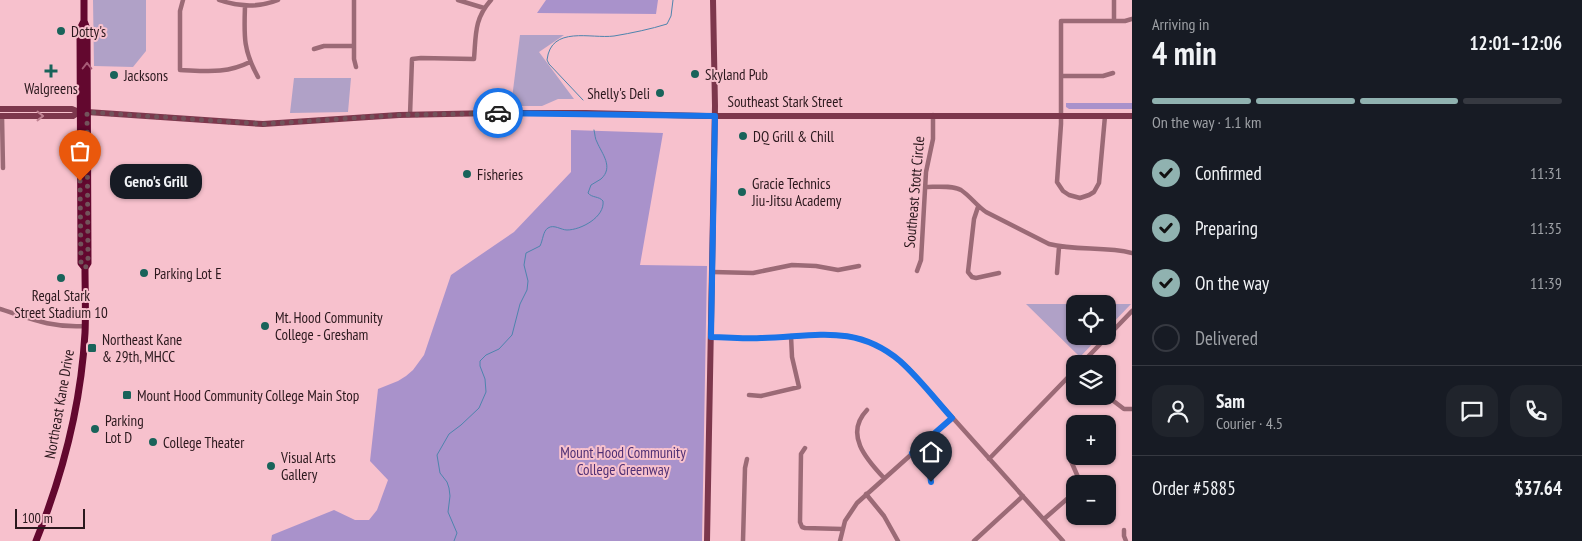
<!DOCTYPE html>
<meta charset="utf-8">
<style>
body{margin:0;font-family:"PT Sans Narrow",sans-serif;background:#20242c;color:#f1f3f6;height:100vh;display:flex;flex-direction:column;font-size:19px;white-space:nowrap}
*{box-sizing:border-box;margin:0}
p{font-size:16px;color:#9ea1a6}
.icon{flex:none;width:28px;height:28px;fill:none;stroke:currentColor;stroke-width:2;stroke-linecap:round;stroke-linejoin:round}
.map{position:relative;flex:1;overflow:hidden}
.sheet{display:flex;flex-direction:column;background:#171b24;width:450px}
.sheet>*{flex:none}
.tools{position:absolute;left:1066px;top:295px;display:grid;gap:10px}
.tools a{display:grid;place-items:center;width:50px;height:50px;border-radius:10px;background:#171b24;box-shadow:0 1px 4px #0004;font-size:25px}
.scale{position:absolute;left:15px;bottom:12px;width:70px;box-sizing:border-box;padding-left:5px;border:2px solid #2b181d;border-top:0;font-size:14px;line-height:18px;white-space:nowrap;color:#2b181d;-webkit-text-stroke:4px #f7c1cd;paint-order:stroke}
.pin{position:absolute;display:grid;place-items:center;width:42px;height:42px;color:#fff;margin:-51px -21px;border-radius:50% 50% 50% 0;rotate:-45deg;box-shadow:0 0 5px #0007}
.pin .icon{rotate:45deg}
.courier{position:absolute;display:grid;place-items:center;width:50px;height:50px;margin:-25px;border:4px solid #1a73e8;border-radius:50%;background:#fff;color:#222;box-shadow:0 1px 6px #0007}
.bubble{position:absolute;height:35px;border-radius:15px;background:#171b24;box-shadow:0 1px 4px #0004;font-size:16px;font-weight:800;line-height:35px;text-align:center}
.head em{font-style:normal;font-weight:800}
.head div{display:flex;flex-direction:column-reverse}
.head{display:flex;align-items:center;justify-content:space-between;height:85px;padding:0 20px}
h1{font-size:32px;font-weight:800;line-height:38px}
.bar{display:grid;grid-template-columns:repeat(4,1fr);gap:8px 5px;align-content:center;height:60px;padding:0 20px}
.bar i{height:6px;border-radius:4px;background:#363941}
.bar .on{background:#90b2b0}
.bar p{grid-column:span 4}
.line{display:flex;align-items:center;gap:12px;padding:0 20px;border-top:1px solid #363941}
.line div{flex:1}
.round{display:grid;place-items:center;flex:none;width:52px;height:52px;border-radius:15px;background:#20242c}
ol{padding:0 20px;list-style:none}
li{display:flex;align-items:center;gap:15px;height:55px}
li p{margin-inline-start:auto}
li .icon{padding:5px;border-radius:50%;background:#90b2b0;color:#111;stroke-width:4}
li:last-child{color:#9ea1a6}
li i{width:28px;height:28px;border:2px solid #363941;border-radius:50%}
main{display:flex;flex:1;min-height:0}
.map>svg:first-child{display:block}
</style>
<main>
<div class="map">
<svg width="1132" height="541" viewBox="0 0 1132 541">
<rect width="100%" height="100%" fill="#f7c1cd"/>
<path fill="#b0a1c7" d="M93,0H146V51L133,67L94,66Z
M520,35H564L539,52L574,99H558L542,106H511Z
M294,78H351L348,112L290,113Z
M1026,304H1075V336H1100L1080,357Z
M1108,304H1131L1108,328Z"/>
<path fill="#a992cb" d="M546,0H658L656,14L537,13Z
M1066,103H1132V109H1069L1066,107Z
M571,130L663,133L640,265L707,266L702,541H271L272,535L334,510L355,520H369L377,510L388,480L370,461L378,389L398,381L406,376L413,370L424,355L451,275L514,232L571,172Z"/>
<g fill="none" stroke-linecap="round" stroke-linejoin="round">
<path stroke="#4e84ad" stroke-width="1" d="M583,100L549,64L547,60C551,25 591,39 614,36C632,33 651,29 667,24L671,16L673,0
M454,541L457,533L448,512L450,496L449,488L447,482L440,473L437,455L449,434L461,425L479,408L486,392L485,379L480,366V361L486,355L499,349L512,335L520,304L527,290L528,281L524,265L526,253L540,246C543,240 543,231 548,228C554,224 561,230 567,230C581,230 605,217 603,201C599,196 592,198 588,193L591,185C594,183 598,181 601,179C614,167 602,154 597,142C595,139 595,134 594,130"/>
<path stroke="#9b6a76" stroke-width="4.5" d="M183,0L180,11V70C206,71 226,74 250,62
M219,0C239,7 258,8 278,0
M354,0V59L356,67
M458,0L484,8
M1114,0V21
M245,6C244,36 243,50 258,77
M314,49L324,46H354
M1061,76H1103L1113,73
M410,115L412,59L421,58L474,59C476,35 474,19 491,0
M2,116L3,168
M1105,116L1099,183L1094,192L1089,195L1080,198L1069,195L1063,191L1057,182L1061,124V21H1125L1132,19
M925,187C936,187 952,185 961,190C970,196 977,206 986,212L1049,244C1076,251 1105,246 1132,253
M978,207L974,219L968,272L972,277L976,278L999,273
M917,271L921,260L926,172L933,139V115
M713,272L753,273L792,265L816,266L838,270L859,266
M1057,273L1059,247
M0,309C31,319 52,328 85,326
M711,337C728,337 745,339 761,338C823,337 858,321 909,369L1063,541
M1081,364L1132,311
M749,395L761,396L799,387L792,357L791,336
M1107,396L1124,409H1132
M867,410C844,434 866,459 884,478
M805,448L801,454L800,522L802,527L805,528L842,529
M913,453L930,474L931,482
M989,459L1075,370
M1071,461L1081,484
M866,494L884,516L898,541
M1044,519L1075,492
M1124,530V536L1126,541
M743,541L745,468L747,459
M840,541L845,521L857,503L952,418
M974,541L1023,496"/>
<path stroke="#7c374c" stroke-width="6" d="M0,109H72L79,112
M87,112L263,124L399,115L493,113H586L706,116H1132
M0,116H73L79,112
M707,541L715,106L713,0"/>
<path stroke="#63082f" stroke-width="7" d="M84,21L80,29L81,263L85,268
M36,541C63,474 81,405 85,333C86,312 85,290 85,268L88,263L87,29L84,21V0"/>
</g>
<defs><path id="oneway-chevron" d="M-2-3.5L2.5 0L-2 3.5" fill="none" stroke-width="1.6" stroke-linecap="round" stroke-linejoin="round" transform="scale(1.25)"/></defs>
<use stroke="#a65b76" href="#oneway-chevron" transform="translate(87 66) rotate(-90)"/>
<use stroke="#c08393" href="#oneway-chevron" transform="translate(40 116)"/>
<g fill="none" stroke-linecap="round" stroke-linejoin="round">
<path stroke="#72535b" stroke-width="5" stroke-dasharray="0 9" d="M80,181L81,263L85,268L88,263L87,112L263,124L399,115L498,113"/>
<path stroke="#1a73e8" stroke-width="6" d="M498,113L715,116L711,337C728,337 745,339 761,338C813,337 855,323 900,361C919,378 935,399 952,418L912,453L930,474L931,482"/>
</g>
<g fill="#19635a" stroke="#f7c1cd" stroke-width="2">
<circle cx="61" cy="31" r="5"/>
<path d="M48.5 63.5h5v5h5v5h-5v5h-5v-5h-5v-5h5z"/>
<circle cx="695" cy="74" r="5"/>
<circle cx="114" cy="75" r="5"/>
<circle cx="660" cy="93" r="5"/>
<circle cx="743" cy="136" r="5"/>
<circle cx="467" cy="174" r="5"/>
<circle cx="742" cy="192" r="5"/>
<circle cx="144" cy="273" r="5"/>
<circle cx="61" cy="278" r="5"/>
<circle cx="265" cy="326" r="5"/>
<rect x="87" y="343" width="10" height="10" rx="2.5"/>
<rect x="122" y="390" width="10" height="10" rx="2.5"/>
<circle cx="95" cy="429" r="5"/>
<circle cx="153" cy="442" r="5"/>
<circle cx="271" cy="466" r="5"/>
</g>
<g text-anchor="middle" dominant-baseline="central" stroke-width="4" stroke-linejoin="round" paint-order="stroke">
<g font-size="15" fill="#2b181d" stroke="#f7c1cd" text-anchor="start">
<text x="71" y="31">Dotty's</text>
<text x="705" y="74">Skyland Pub</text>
<text x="124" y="75">Jacksons</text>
<text x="51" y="88" text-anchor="middle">Walgreens</text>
<text x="650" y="93" text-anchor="end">Shelly's Deli</text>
<text x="753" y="136">DQ Grill &amp; Chill</text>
<text x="477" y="174">Fisheries</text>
<text x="752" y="183">Gracie Technics<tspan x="752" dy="17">Jiu-Jitsu Academy</tspan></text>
<text x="154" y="273">Parking Lot E</text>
<text x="61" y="295" text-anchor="middle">Regal Stark<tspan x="61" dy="17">Street Stadium 10</tspan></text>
<text x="275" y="317">Mt. Hood Community<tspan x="275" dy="17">College - Gresham</tspan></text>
<text x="102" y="339">Northeast Kane<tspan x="102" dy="17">&amp; 29th, MHCC</tspan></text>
<text x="137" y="395">Mount Hood Community College Main Stop</text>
<text x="105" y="420">Parking<tspan x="105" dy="17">Lot D</tspan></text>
<text x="163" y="442">College Theater</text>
<text x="281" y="457">Visual Arts<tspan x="281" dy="17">Gallery</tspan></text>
</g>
<g font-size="15" fill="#2b181d" stroke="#f7c1cd">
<text x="785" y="101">Southeast Stark Street</text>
<text transform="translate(914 192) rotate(-85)">Southeast Stott Circle</text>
<text transform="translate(59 404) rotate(-80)">Northeast Kane Drive</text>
</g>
<g font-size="15" fill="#503074" stroke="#f7c1cd">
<text x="623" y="452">Mount Hood Community<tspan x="623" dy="17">College Greenway</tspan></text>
</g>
</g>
</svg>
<div class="tools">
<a><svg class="icon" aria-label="locate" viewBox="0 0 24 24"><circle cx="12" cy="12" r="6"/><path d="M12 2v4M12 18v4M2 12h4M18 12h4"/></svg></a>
<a><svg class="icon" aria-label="layers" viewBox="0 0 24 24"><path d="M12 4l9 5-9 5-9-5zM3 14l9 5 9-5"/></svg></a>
<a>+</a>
<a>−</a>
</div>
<div class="scale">100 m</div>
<div class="pin" style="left:80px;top:181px;background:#ea580c"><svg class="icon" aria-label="bag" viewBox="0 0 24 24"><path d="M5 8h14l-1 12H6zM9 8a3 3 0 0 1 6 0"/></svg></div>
<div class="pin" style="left:931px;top:482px;background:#1f2937"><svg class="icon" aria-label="home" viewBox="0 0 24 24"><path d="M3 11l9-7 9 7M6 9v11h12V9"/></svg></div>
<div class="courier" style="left:498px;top:113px"><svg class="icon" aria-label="car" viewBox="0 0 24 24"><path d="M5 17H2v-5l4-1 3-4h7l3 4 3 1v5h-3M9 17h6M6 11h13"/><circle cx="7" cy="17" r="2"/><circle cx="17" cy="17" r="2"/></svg></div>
<div class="bubble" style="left:110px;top:164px;width:92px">Geno's Grill</div>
</div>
<section class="sheet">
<div class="head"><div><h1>4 min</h1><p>Arriving in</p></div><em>12:01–12:06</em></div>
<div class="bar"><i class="on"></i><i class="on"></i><i class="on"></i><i></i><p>On the way · 1.1 km</p></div>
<ol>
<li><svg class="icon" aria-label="check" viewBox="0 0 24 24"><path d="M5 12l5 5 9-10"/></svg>Confirmed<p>11:31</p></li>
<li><svg class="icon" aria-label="check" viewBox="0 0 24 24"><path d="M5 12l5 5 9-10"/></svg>Preparing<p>11:35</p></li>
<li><svg class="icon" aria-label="check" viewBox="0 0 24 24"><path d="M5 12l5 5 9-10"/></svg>On the way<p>11:39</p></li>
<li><i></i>Delivered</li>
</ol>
<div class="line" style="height:90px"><a class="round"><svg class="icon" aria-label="person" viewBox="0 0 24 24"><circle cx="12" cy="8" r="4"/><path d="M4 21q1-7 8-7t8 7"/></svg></a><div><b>Sam</b><p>Courier · 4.5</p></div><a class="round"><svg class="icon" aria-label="chat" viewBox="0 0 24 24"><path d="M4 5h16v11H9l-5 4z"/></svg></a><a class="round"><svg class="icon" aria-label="phone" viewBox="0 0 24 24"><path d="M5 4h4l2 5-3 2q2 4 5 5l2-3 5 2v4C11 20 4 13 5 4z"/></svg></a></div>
<div class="line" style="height:65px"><div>Order #5885</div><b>$37.64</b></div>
</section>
</main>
